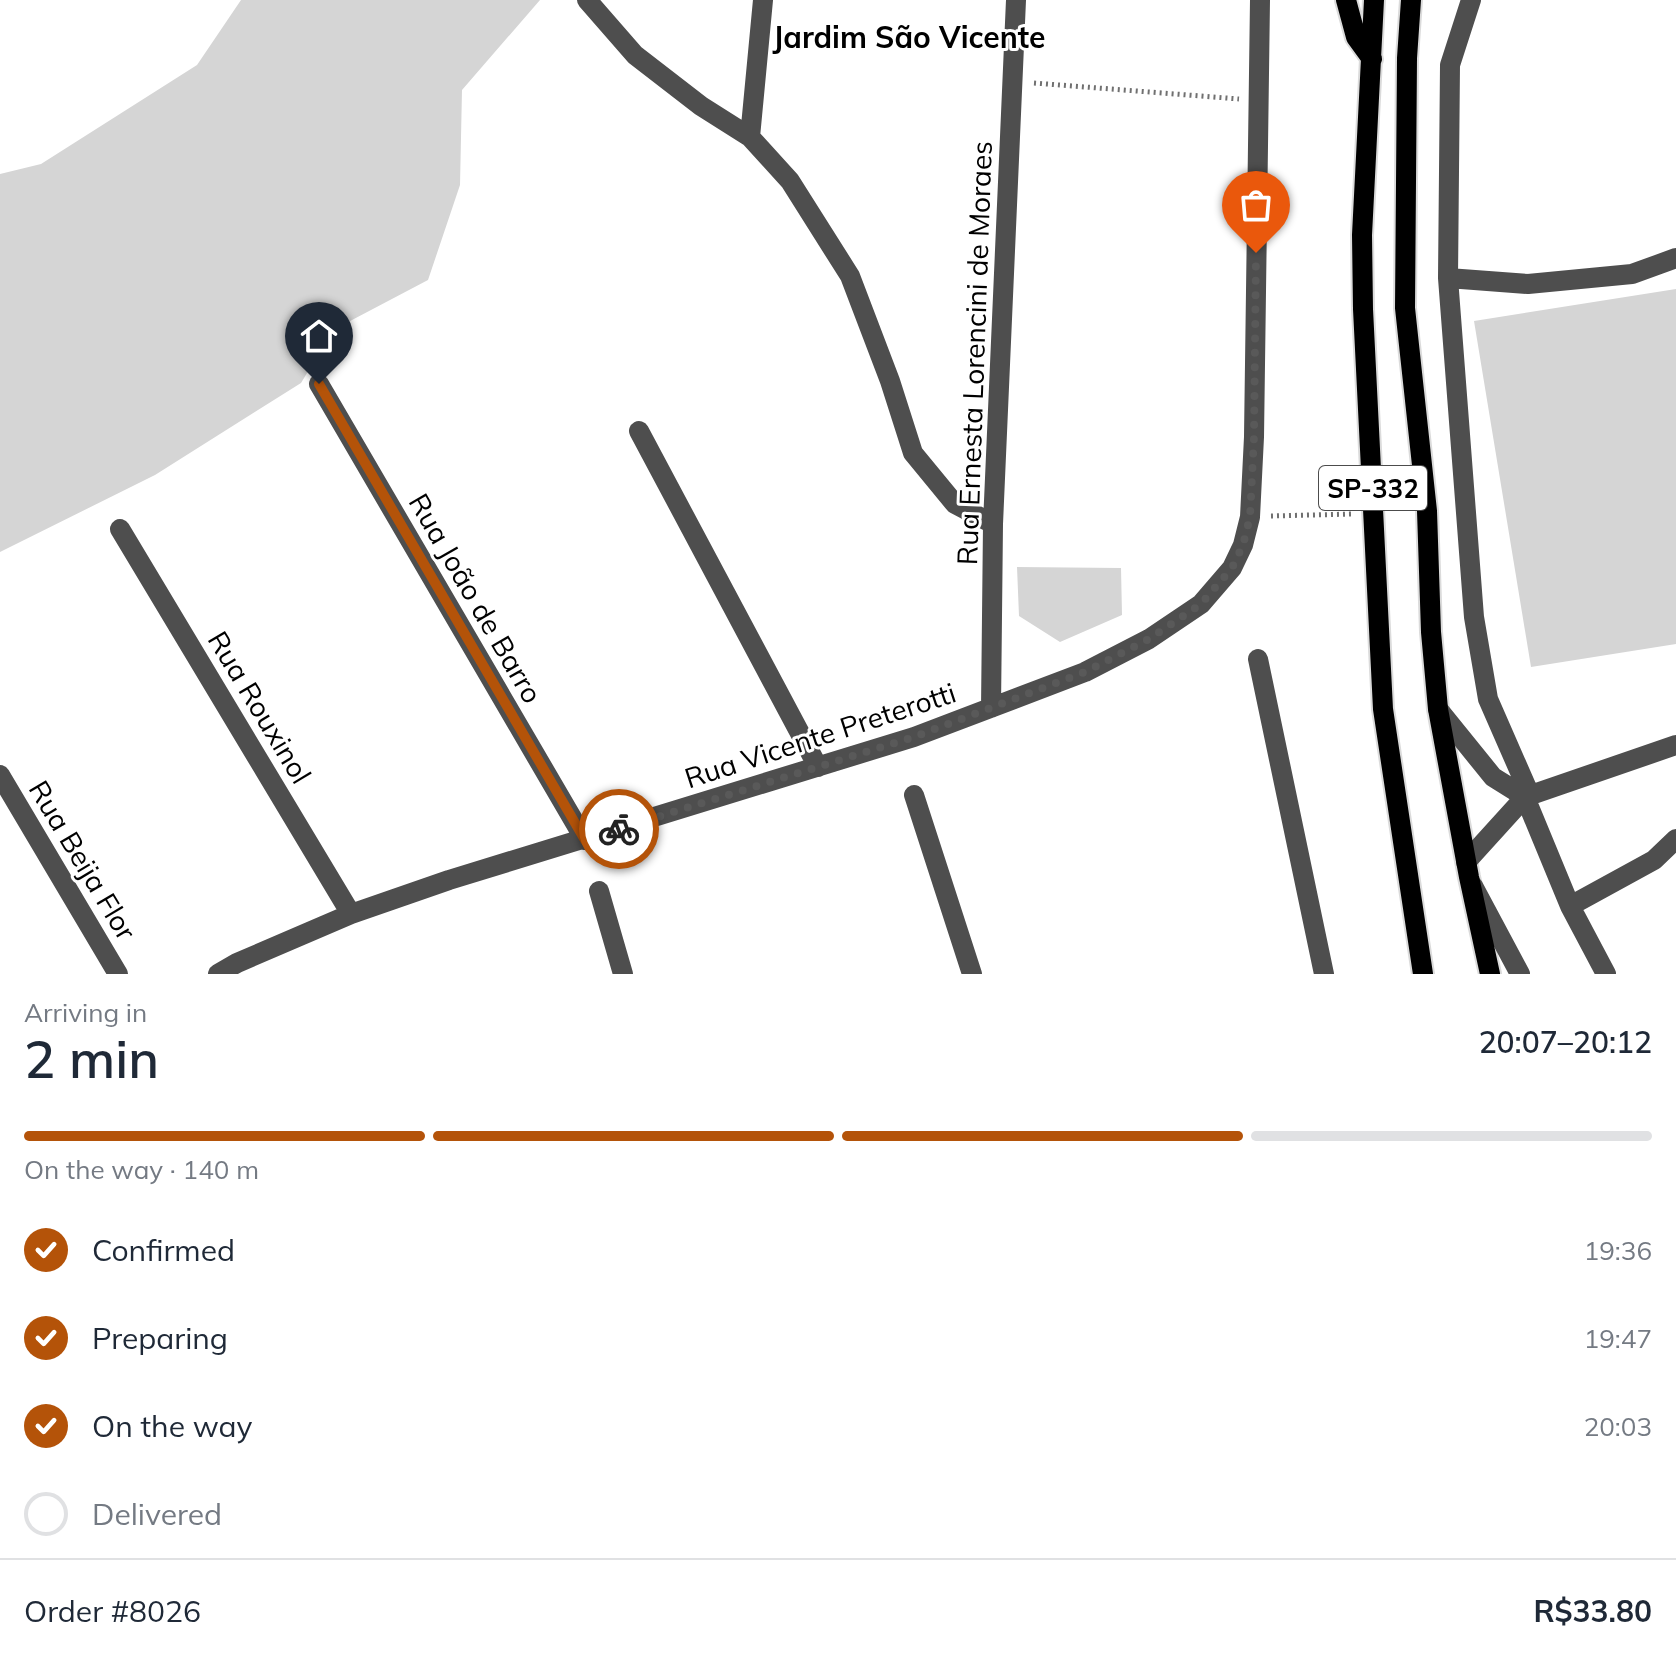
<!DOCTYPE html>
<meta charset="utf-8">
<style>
body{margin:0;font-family:Mulish,sans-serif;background:#f6f6f7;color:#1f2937;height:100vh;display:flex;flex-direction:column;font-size:30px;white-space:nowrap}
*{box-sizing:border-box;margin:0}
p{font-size:26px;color:#747a83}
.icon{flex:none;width:44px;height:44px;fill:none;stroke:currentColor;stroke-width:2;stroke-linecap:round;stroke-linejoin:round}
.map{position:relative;height:974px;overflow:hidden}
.panel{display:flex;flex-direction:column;background:#fff;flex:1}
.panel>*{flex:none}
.pin{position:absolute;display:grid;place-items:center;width:68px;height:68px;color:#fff;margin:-82px -34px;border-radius:50% 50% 50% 0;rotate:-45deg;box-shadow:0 0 8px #0007}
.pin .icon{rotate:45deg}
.courier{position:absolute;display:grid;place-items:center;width:80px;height:80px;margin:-40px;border:6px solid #b45309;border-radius:50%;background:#fff;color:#222;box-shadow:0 2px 10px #0007}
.overview em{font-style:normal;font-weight:600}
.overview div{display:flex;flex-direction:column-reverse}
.overview{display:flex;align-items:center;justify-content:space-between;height:136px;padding:0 24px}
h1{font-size:52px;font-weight:600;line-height:60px}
.bar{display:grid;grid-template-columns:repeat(4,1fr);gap:12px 8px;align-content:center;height:96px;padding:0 24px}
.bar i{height:10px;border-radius:6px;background:#e0e1e3}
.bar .current{background:#b45309}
.bar p{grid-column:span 4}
.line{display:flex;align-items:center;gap:20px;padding:0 24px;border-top:2px solid #e0e1e3}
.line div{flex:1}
ol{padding:0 24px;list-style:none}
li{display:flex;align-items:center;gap:24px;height:88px}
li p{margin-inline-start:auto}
li .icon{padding:8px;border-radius:50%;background:#b45309;color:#fff;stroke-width:4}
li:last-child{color:#747a83}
li i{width:44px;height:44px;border:4px solid #e0e1e3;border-radius:50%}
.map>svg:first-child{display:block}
</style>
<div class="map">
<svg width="1676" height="974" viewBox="0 0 1676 974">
<rect width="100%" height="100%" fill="#fff"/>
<path fill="#d5d5d5" d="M241,0H540L462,90L460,185L428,280L333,330L301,383L155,475L0,552V174L41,164L197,65Z
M1676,289V644L1531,667L1474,321Z
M1017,567L1121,568L1122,615L1060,642L1019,616Z"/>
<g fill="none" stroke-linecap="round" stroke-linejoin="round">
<defs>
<path id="major" d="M1346,0L1356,37L1372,59
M1374,0L1362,235L1363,309L1383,709L1423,974
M1411,0L1407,58L1405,308L1427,511L1431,632L1438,709L1469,877L1490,974"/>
</defs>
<use href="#major" stroke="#dbdbdb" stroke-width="24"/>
<path stroke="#707070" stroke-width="5" stroke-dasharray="2 4" stroke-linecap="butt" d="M1034,83L1239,99
M1271,516L1353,514"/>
<path stroke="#4e4e4e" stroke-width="20" d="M587,0L635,55L701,106L750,137L790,181L850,276L890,381L913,453L955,504L993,524
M1471,0L1450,65L1448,278L1528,284L1632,274L1676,258
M750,137L763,0
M1448,278L1474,617L1488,699L1530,795
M319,384L585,840
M639,431L818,767
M120,529L351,914
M1258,659L1324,974
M991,708L993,524L1016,0
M1438,709L1493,777L1525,797L1570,906L1606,974
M0,775L118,974
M914,795L972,974
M1466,862L1525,797L1676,745
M1473,886L1520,974
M599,891L623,974
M1570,906L1654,860L1676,839
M218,974L237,963L351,914L449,880L914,737L1085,672L1149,639L1201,604L1232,568L1243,545L1250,517L1254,437L1260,0"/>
<use href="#major" stroke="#000" stroke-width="20"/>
</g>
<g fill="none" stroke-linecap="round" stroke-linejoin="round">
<path stroke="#595959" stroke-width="8" stroke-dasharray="0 14.4" d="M619,829L914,737L1085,672L1149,639L1201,604L1232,568L1243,545L1250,517L1254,437L1256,253"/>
<path stroke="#b45309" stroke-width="10" d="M319,384L585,840L619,829"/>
</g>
<g text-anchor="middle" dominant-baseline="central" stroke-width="6" stroke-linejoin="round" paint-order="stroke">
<rect fill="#fff" stroke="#4c4c4c" stroke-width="2" x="1319" y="466" width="108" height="44" rx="6"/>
<g font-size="26" font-weight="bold" fill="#000">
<text x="1373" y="488">SP-332</text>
</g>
<g font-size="28" fill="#000" stroke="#fff">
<text transform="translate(974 353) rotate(-88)">Rua Ernesta Lorencini de Moraes</text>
<text transform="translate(476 598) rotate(60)">Rua João de Barro</text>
<text transform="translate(260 707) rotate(59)">Rua Rouxinol</text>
<text transform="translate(820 735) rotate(-18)">Rua Vicente Preterotti</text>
<text transform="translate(83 860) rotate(59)">Rua Beija Flor</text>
</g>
<g font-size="30" font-weight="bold" fill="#000" stroke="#fff">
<text x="909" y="37">Jardim São Vicente</text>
</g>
</g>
</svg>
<div class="pin" style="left:1256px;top:253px;background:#ea580c"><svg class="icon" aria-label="bag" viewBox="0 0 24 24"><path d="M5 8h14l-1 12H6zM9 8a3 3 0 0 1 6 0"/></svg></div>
<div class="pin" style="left:319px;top:384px;background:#1f2937"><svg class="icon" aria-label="home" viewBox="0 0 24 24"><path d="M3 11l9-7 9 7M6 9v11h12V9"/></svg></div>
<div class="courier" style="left:619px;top:829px"><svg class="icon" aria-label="bike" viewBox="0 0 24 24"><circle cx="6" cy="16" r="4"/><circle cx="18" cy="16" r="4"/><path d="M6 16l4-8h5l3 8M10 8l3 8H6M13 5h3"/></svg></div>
</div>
<section class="panel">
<div class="overview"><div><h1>2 min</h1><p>Arriving in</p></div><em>20:07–20:12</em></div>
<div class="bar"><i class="current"></i><i class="current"></i><i class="current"></i><i></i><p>On the way · 140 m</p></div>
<ol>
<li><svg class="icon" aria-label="check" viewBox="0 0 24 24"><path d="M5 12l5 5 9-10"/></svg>Confirmed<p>19:36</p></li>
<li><svg class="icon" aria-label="check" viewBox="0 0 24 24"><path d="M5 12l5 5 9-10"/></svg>Preparing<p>19:47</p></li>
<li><svg class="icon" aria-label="check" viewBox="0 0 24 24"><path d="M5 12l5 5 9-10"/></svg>On the way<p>20:03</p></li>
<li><i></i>Delivered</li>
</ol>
<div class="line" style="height:104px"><div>Order #8026</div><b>R$33.80</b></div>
</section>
